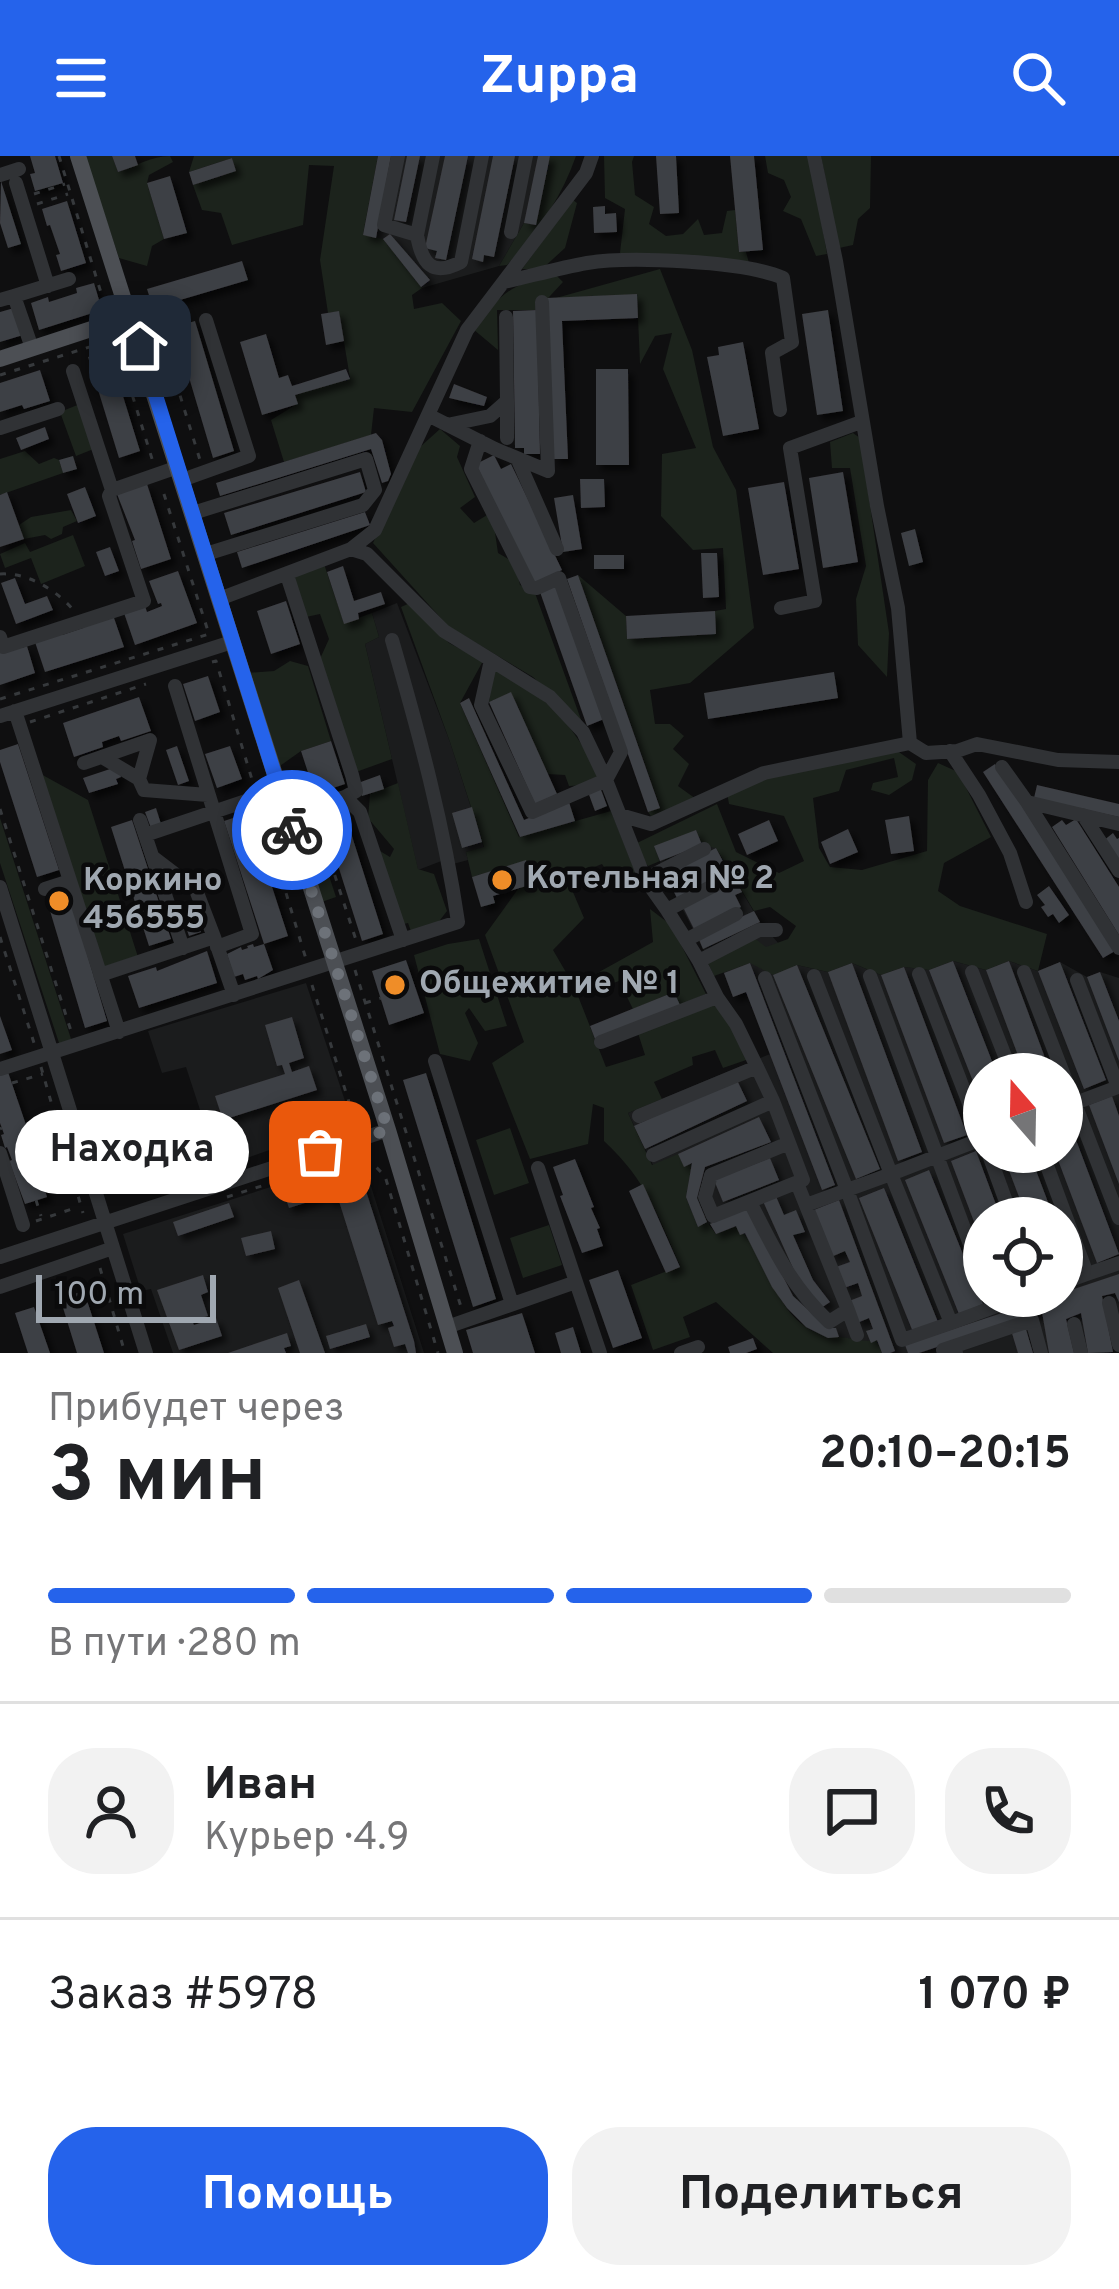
<!DOCTYPE html>
<html lang="ru">
<meta charset="utf-8">
<style>
body{margin:0;font-family:Overpass,sans-serif;background:#f2f2f2;color:#202124;height:100vh;display:flex;flex-direction:column;font-size:45px;white-space:nowrap}
*{box-sizing:border-box;margin:0}
p{font-size:39px;color:#757577}
.icon{flex:none;width:66px;height:66px;fill:none;stroke:currentColor;stroke-width:2;stroke-linecap:round;stroke-linejoin:round}
.map{position:relative;height:1197px;overflow:hidden}
.sheet{display:flex;flex-direction:column;background:#fff;flex:1}
.sheet>*{flex:none}
.needle{width:78px;rotate:340deg}
.controls{position:absolute;left:963px;top:897px;display:grid;gap:24px}
.controls a{display:grid;place-items:center;width:120px;height:120px;border-radius:50%;background:#fff;box-shadow:0 3px 9px #0004;font-size:60px}
.scale{position:absolute;left:36px;bottom:30px;width:180px;box-sizing:border-box;padding-left:12px;border:6px solid #a0a8b1;border-top:0;font-size:33px;line-height:42px;white-space:nowrap;color:#a0a8b1;-webkit-text-stroke:9px #0a0a0b;paint-order:stroke}
.pin{position:absolute;display:grid;place-items:center;width:102px;height:102px;color:#fff;margin:-51px;border-radius:24px;box-shadow:0 6px 18px #0006}
.courier{position:absolute;display:grid;place-items:center;width:120px;height:120px;margin:-60px;border:9px solid #2563eb;border-radius:50%;background:#fff;color:#222;box-shadow:0 3px 15px #0007}
.bubble{position:absolute;height:84px;border-radius:42px;background:#fff;box-shadow:0 3px 9px #0004;font-size:39px;font-weight:700;line-height:84px;text-align:center}
.head em{font-style:normal;font-weight:700}
.head div{display:flex;flex-direction:column-reverse}
.head{display:flex;align-items:center;justify-content:space-between;height:204px;padding:0 48px}
h1{font-size:78px;font-weight:700;line-height:90px}
.bar{display:grid;grid-template-columns:repeat(4,1fr);gap:18px 12px;align-content:center;height:144px;padding:0 48px}
.bar i{height:15px;border-radius:9px;background:#e0e0e0}
.bar .on{background:#2563eb}
.bar p{grid-column:span 4}
.line{display:flex;align-items:center;gap:30px;padding:0 48px;border-top:3px solid #e0e0e0}
.line div{flex:1}
.round{display:grid;place-items:center;flex:none;width:126px;height:126px;border-radius:48px;background:#f2f2f2}
.cta{display:flex;gap:24px;margin-top:auto;padding:24px 48px}
.cta a{flex:1;height:138px;border-radius:48px;background:#2563eb;color:#fff;font-size:48px;font-weight:700;line-height:138px;text-align:center}
.cta a+a{background:#f2f2f2;color:#202124}
header{display:flex;justify-content:space-between;align-items:center;height:156px;padding:0 48px;background:#2563eb;color:#fff;font-size:54px;font-weight:700}
.map>svg:first-child{display:block}
</style>
<header><svg class="icon" aria-label="menu" viewBox="0 0 24 24"><path d="M4 6h16M4 12h16M4 18h16"/></svg>Zuppa<svg class="icon" aria-label="search" viewBox="0 0 24 24"><circle cx="10" cy="10" r="6"/><path d="M15 15l6 6"/></svg></header>
<div class="map">
<svg width="1119" height="1197" viewBox="0 0 1119 1197">
<defs>
<filter id="shadow"><feDropShadow dx="5.5" dy="5.5" stdDeviation="3" flood-color="#0009"/></filter>
</defs>
<rect width="100%" height="100%" fill="#0f0f10"/>
<path fill="#1b1c1d" fill-rule="evenodd" d="M378,0H550L536,69L524,67L499,110L422,132L384,84L363,79Z
M397,447L450,586L484,692L466,696L468,704L453,708L444,704L418,714L365,488L379,481L372,457Z
M696,674L716,692L760,766L797,809L828,816L852,807L881,819L904,811L930,814L953,805L986,814L1009,805L1038,815L1060,806L1087,821L1100,816L1119,822V1197H882L877,1185L871,1187L839,1181L828,1182L806,1171L787,1152L772,1131L716,1078L711,1068L698,1071L653,1009L628,957L770,898L747,836L733,841L724,817L703,793L665,719L654,690ZM984,918H1062V996H984ZM984,1062H1062V1140H984Z
M306,827L349,957L340,969L219,1012L186,911L162,917L148,875Z
M362,1002L424,1197H173L151,1133L141,1135L123,1078Z"/>
<path fill="#1c231c" d="M85,0H112L118,16C137,10 151,0 170,0L173,6L149,19L147,27L164,83L152,90L147,110L119,102Z
M194,0H378L363,78L383,83L422,132L412,139L414,153L442,147L461,165L412,256L374,252L371,279L284,306L271,264L297,248L295,239L350,222L339,156L328,157L320,104L334,10L309,9L303,69L232,89L221,57L202,54L193,29L236,15L232,2L189,16Z
M550,0H576C561,43 537,76 507,109L499,110L524,67L536,69Z
M604,0H634L632,6L635,39L654,51L649,68L666,80L683,78L698,63L704,79L722,77L727,55L735,54L739,96H746L749,107L620,97L625,53L605,42Z
M765,0H810L827,98L816,100L801,63L783,55L791,41L784,24L768,17Z
M821,0H871L870,52L858,63L853,89L839,92Z
M573,44L577,47L565,92L542,113H522Z
M660,113L692,194L713,291L736,334L754,472L690,527L650,534L655,568H670L684,580L673,593L689,608L678,630L696,643L653,663L648,656L660,651L578,419L626,460L627,483L715,478V455L726,453L723,392L693,394L661,360L662,298L696,292L663,213L672,177L655,180L640,208L637,139L556,142Z
M556,119L563,126L537,154H497L498,194L473,173C502,137 509,128 556,119Z
M80,248L96,292L76,300L60,256Z
M440,273L460,290L457,301L475,341L460,352L474,367L492,356L498,397L515,407L520,429L535,437L583,569L533,521L448,470L373,387L420,291Z
M853,277L860,282L889,477L887,521L858,489L856,443L866,410L850,312H832L830,286Z
M25,295L39,308L54,302L59,304L63,317L0,339V303Z
M71,354L77,365L63,371L62,378L51,383L45,379L24,383L19,369L31,361Z
M73,379L85,410L41,428L31,402L5,412L0,398L25,387L30,396Z
M324,408L344,467L372,457L379,481L365,488L392,603L356,616L319,505L329,483L320,458L306,461L292,421Z
M410,447L449,487L483,505L460,547L519,681L611,655L636,718L612,723L602,708L567,722L584,762L553,794L574,830L653,786L650,753L671,769L706,838L680,849L674,836L633,853L619,825L578,840L606,911L645,899L638,877L711,848L723,855L749,903L723,912L715,894L692,901L693,909L654,926L662,943L628,957L652,1009L678,998L684,1010L692,1007L686,1041L698,1070L707,1066L716,1078L736,1070C774,1101 772,1178 840,1181C853,1182 864,1187 877,1184L882,1197H773L716,1146L683,1161L690,1181L653,1194L631,1129L680,1110C657,1058 647,1025 604,985V952L593,948L588,988L530,1003L492,907L524,886L485,779L518,733L533,727L525,705L472,721L466,696L484,691L450,586L401,451Z
M290,505L308,510L331,585L301,595L277,612L246,517L274,515Z
M494,512C547,541 572,565 599,620L587,629L569,630L565,619L547,618L511,537L489,546Z
M896,594L916,608L912,624L889,639L871,634L873,627L898,621L894,602L846,614L839,635L813,642L819,692L830,711L862,714L927,695L928,624L938,607L958,616L991,681L944,707L938,735L960,750L1047,778L1038,815L1009,805L986,814L953,805L929,814L904,811L881,819L852,807L828,816L797,809L773,819L750,807L714,820L708,807L753,781L766,791L788,783L796,770L770,751L754,755L716,692L702,689L655,691L660,705L648,710L639,698L637,687L717,648L736,696L779,717L804,705L784,660L729,648L727,637L781,616Z
M39,617L88,644L138,801L103,815Z
M398,627L418,713L434,718L447,755L437,768L412,778L408,767L400,769L375,692L390,701L394,693L368,662L370,638Z
M0,662L72,886L60,890L0,707Z
M311,665L336,741L319,747L294,670Z
M479,783L507,870L485,875L469,852L465,857L478,887L470,905L440,898L414,799L448,788Z
M510,972L529,1027L494,1039L476,984Z
M549,1069L562,1109L523,1122L510,1082Z"/>
<path fill="#3e3f44" filter="url(#shadow)" d="M30,0H55L63,27L35,35L30,18L35,17Z
M112,0H135L138,9L118,16Z
M378,0H391L376,82L363,79Z
M407,0H420L406,66L394,64Z
M445,0H468L446,104L435,102L437,95L425,92Z
M493,0H515L494,101L484,99L483,106L472,103Z
M538,0H550L536,69L524,67Z
M656,0H676L679,57L660,58Z
M730,0H754L763,94L739,96Z
M232,2L236,15L193,29L189,16Z
M170,20L187,77L164,83L147,27Z
M1,25L21,88L8,92L0,67Z
M67,45L86,107L61,115L56,99L60,98L51,72L50,69L47,70L42,53Z
M605,50V58L616,57L617,76L594,77L593,51Z
M390,78L430,124L421,131L383,83Z
M242,105L248,124L153,152L147,133Z
M94,127L102,154L39,174L31,147L48,141L49,146L77,137L76,132Z
M637,138L638,162L562,165L568,303H553L546,142Z
M14,152L23,179L0,186V156Z
M537,154L540,298H524V292H515L513,155Z
M828,154L843,255L817,259L802,158Z
M339,155L344,185L326,189L321,158Z
M195,165L234,295L213,302L174,171Z
M266,178L279,222L288,219L292,230L346,213L350,223L295,239L298,248L262,259L240,186Z
M743,186L759,273L723,280L707,201L719,199L718,191Z
M109,195L140,295L119,302L88,201Z
M596,213H628L629,309H596Z
M40,214L50,245L24,253L22,249L0,256V227Z
M454,228L487,241L484,250L449,242Z
M45,271L49,283L21,294L16,282Z
M376,277L382,284L391,318L388,325L382,327L371,293L220,340L216,327Z
M494,299L501,313L511,308L562,414L533,428L476,308Z
M73,300L77,313L63,317L59,304Z
M360,316L366,336L231,379L224,357Z
M843,316L858,406L823,412L809,322Z
M580,323H604L605,351L581,352Z
M784,326L799,413L763,419L748,332Z
M147,328L171,403L141,413L132,385L135,384L117,338Z
M85,331L96,360L78,367L67,338Z
M7,336L24,383L0,391V339Z
M573,339L582,393L563,396L554,342Z
M365,356L370,369L242,412L237,396Z
M915,373L923,406L909,410L901,377Z
M110,391L119,415L105,420L96,396Z
M701,397H717L719,441L703,442Z
M594,399H624V413H594Z
M343,410L354,445L381,436L385,448L358,457L359,463L344,468L327,416Z
M178,415L197,467L135,489L124,457L145,450L147,456L162,450L161,447L158,448L149,425Z
M578,419L660,652L648,656L567,423Z
M15,422L25,448L47,440L53,454L16,468L1,427Z
M557,430L604,563L587,570L540,436Z
M286,445L300,488L271,498L257,455Z
M715,455L716,478L627,483L626,460Z
M113,459L124,491L45,516L34,483L60,475L62,479L83,472L82,469Z
M21,488L22,492L27,490L35,517L0,529V495Z
M834,516L838,542L708,563L704,537Z
M208,520L220,556L195,565L183,528Z
M511,536L557,638L535,648L489,546Z
M139,541L151,575L121,585L119,580L102,586L103,591L74,601L63,567Z
M469,542L524,664L569,646L575,665L520,681L460,547Z
M331,585L345,628L315,638L301,595Z
M18,588L59,714L37,721L0,606V594Z
M177,590L189,625L178,629L166,594Z
M230,590L242,623L217,632L205,598Z
M995,608L1115,795L1103,802L983,616Z
M113,612L119,614L121,621L116,623L118,628L89,637L83,622Z
M380,619L384,633L362,640L358,627Z
M1037,629L1119,648V661L1034,642Z
M600,631L607,650L595,655L588,636Z
M472,651L482,686L462,692L452,657Z
M156,652L161,668L151,672L145,656Z
M344,655L383,778L362,785L323,662Z
M248,657L288,780L264,788L224,665Z
M909,660L914,695L891,698L885,664Z
M1076,663L1119,731V779L1052,671L1062,664L1066,669Z
M132,664L171,783L149,790L111,671Z
M769,664L778,685L747,699L738,678Z
M848,673L858,696L830,708L821,686Z
M696,674L702,689L660,705L654,690Z
M1113,677L1117,683L1119,682V709L1103,685Z
M716,692L728,715L677,742L665,718Z
M526,704L533,728L493,740L495,747L481,751L472,721Z
M736,725L742,736L735,739L741,751L694,773L683,751Z
M1049,730L1069,759L1059,767L1053,758L1048,761L1041,751L1045,749L1037,739Z
M70,741L107,865L85,872L48,748Z
M191,746L201,776L189,780L179,750Z
M754,755L760,766L703,793L698,781Z
M253,788L254,791L264,788L273,814L258,823L257,820L245,824L243,818L234,821L227,798L241,791L242,794L248,792L247,790Z
M207,795L217,827L139,852L128,820L156,811L157,815Z
M406,804L424,857L389,869L372,815Z
M953,805L997,918H984V953L929,814Z
M1009,805L1051,918H1025L986,814Z
M1060,806L1106,924L1084,933L1038,815Z
M750,807L835,1029L822,1034L746,836L733,841L724,817Z
M852,807L922,996L898,1005L828,816Z
M797,809L880,1013L856,1023L773,819Z
M904,811L967,979L944,987L881,819Z
M1100,816L1119,865V905L1087,821Z
M674,836L680,849L595,883L590,870Z
M0,860L12,894L0,898Z
M292,861L304,902L289,907L292,916L309,910L317,934L223,964L215,940L285,918L282,909L277,910L265,869Z
M8,916L41,1013L39,1014L47,1041L25,1048L9,1005L12,1004L7,991L5,992L1,979L4,978L0,967V919Z
M426,917L496,1143L473,1151L403,924Z
M736,922L747,945L645,993L634,970Z
M1112,940L1119,960V1028L1089,949Z
M1067,960L1119,1098L1097,1107L1055,996H1062V962Z
M759,961L771,986L705,1011L697,1042L707,1066L698,1071L686,1041L692,1007L684,1011L678,998Z
M976,995L1001,1062H984V1092L951,1005Z
M1002,996H1029L1054,1062H1027Z
M770,1002L779,1024L723,1046L714,1024Z
M575,1003L594,1051L591,1052L600,1072L597,1073L603,1090L582,1097L560,1040L563,1039L553,1011Z
M358,1010L414,1185L416,1197H408L405,1188L394,1191L388,1172L394,1170L392,1165L378,1169L338,1042L328,1045L327,1040L289,1052L283,1034Z
M929,1014L983,1148L959,1158L905,1024Z
M643,1028L680,1111L666,1117L629,1035Z
M884,1032L938,1166L913,1176L859,1042Z
M775,1038L784,1059L796,1054L805,1076L793,1079L813,1124L830,1146L821,1152L801,1130L762,1043Z
M839,1044L895,1195L890,1197H882L877,1184L871,1187L866,1175L873,1173L869,1162L857,1167L849,1145L862,1140L858,1127L844,1132L836,1111L850,1106L845,1095L831,1101L814,1054Z
M229,1047L234,1061L178,1080L173,1066Z
M748,1052L793,1140L828,1172H836L839,1181L828,1182L806,1171L787,1152L772,1131L745,1077L740,1079L736,1070L716,1078L710,1068Z
M271,1075L275,1093L246,1100L241,1082Z
M1062,1085L1074,1117L1062,1122Z
M618,1114L642,1182L613,1192L589,1124Z
M1119,1118V1146L1115,1137L1102,1140L1113,1196L1088,1197L1081,1157L1066,1163L1074,1197H1049L1042,1156L919,1197H908L905,1189L1053,1140H1062V1137Z
M203,1119L208,1136L201,1139L208,1160L192,1165L194,1169L216,1162L222,1180L179,1194L157,1134Z
M299,1124L325,1197H300L278,1132Z
M84,1135L104,1197H77L60,1142Z
M34,1151L50,1197H28L15,1157Z
M522,1157L535,1197H473L466,1174Z
M366,1168L370,1181L330,1193L326,1180Z
M1025,1170L1033,1197H1018L1011,1174Z
M573,1171L581,1197H561L555,1177Z
M287,1177L291,1190L284,1192L286,1197H228Z
M753,1182L757,1193L746,1197H730L728,1191Z"/>
<g fill="none" stroke-linecap="round" stroke-linejoin="round">
<path stroke="#36393c" stroke-width="3" stroke-dasharray="6 9" stroke-linecap="butt" d="M59,0L106,153
M34,38L65,28
M37,48L68,38
M158,168L200,304
M149,172L183,160H191
M0,219L115,183L153,306
M0,418C28,416 58,435 75,456
M212,506L216,505L254,630
M0,543L209,478L162,332
M30,566L146,528
M260,651L306,803
M0,653L71,875
M316,662L356,784
M0,781L35,890
M355,814L462,1154
M312,829L355,965L351,971L320,982
M365,847L381,842
M41,911L83,1057
M12,927L43,918
M25,969L52,961
M0,973L2,972
M33,993L60,985
M366,1001L385,1020L438,1197
M227,1041L365,997
M36,1044L41,1060
M36,1065L78,1051
M100,1112L125,1197"/>
<path stroke="#303235" stroke-width="14" d="M398,0L384,69L417,79C422,108 432,121 461,106L482,0
M814,0L836,105L877,350L898,452L910,587
M0,19L19,13
M16,27L48,130
M511,76L526,0
M417,79L433,0
M504,126C531,120 559,112 587,107C628,100 745,105 783,122L792,186L772,197L780,254
M14,140L69,123
M0,144L14,140L32,192
M73,215L112,334L178,311
M507,245V282
M428,259L495,293L548,315L542,146
M447,269L490,260L507,245L506,161
M0,272L58,253
M480,285L471,313L530,431L537,432L559,422L621,596L606,624L645,723L704,693
M517,302L557,393
M182,324L249,300L206,164
M193,357L366,303L375,334L363,349L206,398
M351,393L375,374L467,174L586,17L592,0
M287,419L352,619L356,635L345,641
M219,443L351,393L367,398L444,475L491,504L481,549L532,656L606,624L583,576L550,541L491,504
M781,452L815,445L790,292L861,266
M0,481L3,491L144,445L109,340L112,334
M175,530L252,778L217,791
M15,555L119,876
M0,560L232,486
M950,595L979,639L1010,697L1026,746
M102,601L139,623
M84,607L150,584L139,623L144,634L208,639
M1002,611L1027,646L1119,668
M1027,646L1119,792
M286,659L345,641L360,656L403,784
M620,659L651,668L764,617L910,587L926,597L957,595L977,588L1058,604L1119,606
M1083,659L1119,715
M140,664L183,792
M145,679L279,634
M154,702L196,734L214,781
M645,723L667,754L728,722
M0,731L146,1197
M45,733L70,725
M667,754L686,784L736,758
M686,784L699,805L759,774H776
M972,816L1012,918
M1024,816L1119,1062
M919,818L984,986
M100,819L214,781L234,839
M814,820L891,1018L984,982
M870,820L984,1126
M765,822L847,1034L806,1049
M601,886L717,841L699,805
M435,905L512,1148
M0,913L458,766C444,670 419,577 392,484
M773,945L789,987L711,1019L705,1041L713,1060L803,1024L789,987
M1062,952L1118,931L1077,824
M639,960L757,911L736,868L717,841
M988,996L1012,1062
M1042,996L1087,1118L1062,1127
M0,997L23,1069
M653,999L773,945L757,911
M538,1012L576,1126
M891,1018L951,1167L902,1184L847,1034Z
M750,1046C774,1093 790,1129 829,1166L848,1154L797,1027
M0,1101L388,974
M1087,1118L1119,1107
M0,1131L113,1092
M1109,1147L1119,1189
M994,1151L1024,1140
M848,1154L857,1179
M951,1167L994,1151L989,1140
M1074,1168L1081,1197
M447,1171L576,1126L600,1197
M681,1197L698,1191
M956,1197L943,1194L1032,1164L1041,1197"/>
<path stroke="#4c4f54" stroke-width="16" d="M78,0L388,974L455,1197
M0,203L131,160"/>
</g>
<g fill="none" stroke-linecap="round" stroke-linejoin="round">
<path stroke="#6d7279" stroke-width="12" stroke-dasharray="0 21.6" d="M292,674L388,974L320,996"/>
<path stroke="#2563eb" stroke-width="15" d="M140,190L292,674"/>
</g>
<g fill="#ef8d28" stroke="#0a0a0b" stroke-width="4.5">
<circle cx="502" cy="724" r="12"/>
<circle cx="59" cy="745" r="12"/>
<circle cx="395" cy="829" r="12"/>
</g>
<g text-anchor="middle" dominant-baseline="central" stroke-width="9" stroke-linejoin="round" paint-order="stroke">
<g font-size="33" font-weight="bold" fill="#a0a8b1" stroke="#0a0a0b" text-anchor="start">
<text x="526" y="724">Котельная № 2</text>
<text x="83" y="726">Коркино<tspan x="83" dy="38">456555</tspan></text>
<text x="419" y="829">Общежитие № 1</text>
</g>
</g>
</svg>
<div class="controls">
<a><svg class="needle" viewBox="-14 -14 28 28"><path d="M0-13l5 13h-10z" fill="#e53935"/><path d="M0 13l5-13h-10z" fill="#757577"/></svg></a>
<a><svg class="icon" aria-label="locate" viewBox="0 0 24 24"><circle cx="12" cy="12" r="6"/><path d="M12 2v4M12 18v4M2 12h4M18 12h4"/></svg></a>
</div>
<div class="scale">100 m</div>
<div class="pin" style="left:320px;top:996px;background:#ea580c"><svg class="icon" aria-label="bag" viewBox="0 0 24 24"><path d="M5 8h14l-1 12H6zM9 8a3 3 0 0 1 6 0"/></svg></div>
<div class="pin" style="left:140px;top:190px;background:#1f2937"><svg class="icon" aria-label="home" viewBox="0 0 24 24"><path d="M3 11l9-7 9 7M6 9v11h12V9"/></svg></div>
<div class="courier" style="left:292px;top:674px"><svg class="icon" aria-label="bike" viewBox="0 0 24 24"><circle cx="6" cy="16" r="4"/><circle cx="18" cy="16" r="4"/><path d="M6 16l4-8h5l3 8M10 8l3 8H6M13 5h3"/></svg></div>
<div class="bubble" style="left:15px;top:954px;width:234px">Находка</div>
</div>
<section class="sheet">
<div class="head"><div><h1>3 мин</h1><p>Прибудет через</p></div><em>20:10–20:15</em></div>
<div class="bar"><i class="on"></i><i class="on"></i><i class="on"></i><i></i><p>В пути · 280 m</p></div>
<div class="line" style="height:216px"><a class="round"><svg class="icon" aria-label="person" viewBox="0 0 24 24"><circle cx="12" cy="8" r="4"/><path d="M4 21q1-7 8-7t8 7"/></svg></a><div><b>Иван</b><p>Курьер · 4.9</p></div><a class="round"><svg class="icon" aria-label="chat" viewBox="0 0 24 24"><path d="M4 5h16v11H9l-5 4z"/></svg></a><a class="round"><svg class="icon" aria-label="phone" viewBox="0 0 24 24"><path d="M5 4h4l2 5-3 2q2 4 5 5l2-3 5 2v4C11 20 4 13 5 4z"/></svg></a></div>
<div class="line" style="height:156px"><div>Заказ #5978</div><b>1 070 ₽</b></div>
<div class="cta"><a>Помощь</a><a>Поделиться</a></div>
</section>
